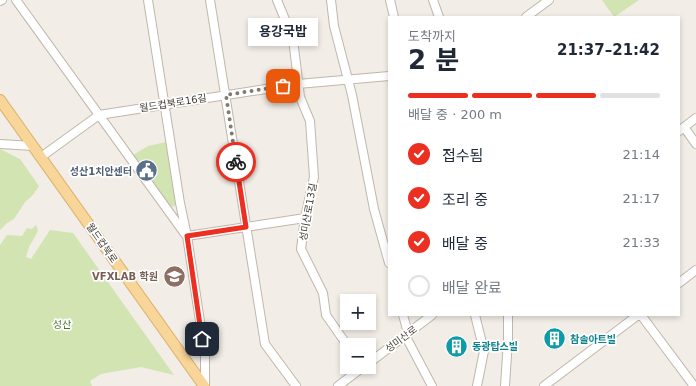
<!DOCTYPE html>
<html lang="ko">
<meta charset="utf-8">
<style>
body{margin:0;font-family:"DejaVu Sans","Noto Sans KR",sans-serif;background:#f6f6f7;color:#1f2937;height:100vh;display:flex;flex-direction:column;font-size:15px;white-space:nowrap}
*{box-sizing:border-box;margin:0}
p{font-size:13px;color:#747a83}
.icon{flex:none;width:22px;height:22px;fill:none;stroke:currentColor;stroke-width:2;stroke-linecap:round;stroke-linejoin:round}
.map{position:relative;flex:1;overflow:hidden}
.panel{position:absolute;left:388px;top:16px;width:292px;height:300px;display:flex;flex-direction:column;background:#fff;border-radius:0px;box-shadow:0 2px 6px #0003}
.panel>*{flex:none}
.tools{position:absolute;left:340px;top:294px;display:grid;gap:8px}
.tools a{display:grid;place-items:center;width:36px;height:36px;border-radius:0px;background:#fff;box-shadow:0 2px 6px #0003;font-size:20px}
.pin{position:absolute;display:grid;place-items:center;width:34px;height:34px;color:#fff;margin:-17px;border-radius:8px;box-shadow:0 2px 6px #0006}
.courier{position:absolute;display:grid;place-items:center;width:40px;height:40px;margin:-20px;border:3px solid #ed2f21;border-radius:50%;background:#fff;color:#222;box-shadow:0 1px 5px #0007}
.bubble{position:absolute;height:28px;border-radius:0px;background:#fff;box-shadow:0 2px 6px #0003;font-size:13px;font-weight:700;line-height:28px;text-align:center}
.overview em{font-style:normal;font-weight:700}
.overview div{display:flex;flex-direction:column-reverse}
.overview{display:flex;align-items:center;justify-content:space-between;height:68px;padding:0 20px}
h1{font-size:26px;font-weight:700;line-height:30px}
.bar{display:grid;grid-template-columns:repeat(4,1fr);gap:6px 4px;align-content:center;height:48px;padding:0 20px}
.bar i{height:5px;border-radius:3px;background:#e0e1e3}
.bar .active{background:#ed2f21}
.bar p{grid-column:span 4}
ol{padding:0 20px;list-style:none}
li{display:flex;align-items:center;gap:12px;height:44px}
li p{margin-inline-start:auto}
li .icon{padding:4px;border-radius:50%;background:#ed2f21;color:#fff;stroke-width:4}
li:last-child{color:#747a83}
li i{width:22px;height:22px;border:2px solid #e0e1e3;border-radius:50%}
.map>svg:first-child{display:block}
</style>
<div class="map">
<svg width="696" height="386" viewBox="0 0 696 386">
<rect width="100%" height="100%" fill="#f2ede6"/>
<path fill="#d1e4b1" d="M602,0H639L614,17Z
M166,142L176,205L171,207L133,155L148,146Z
M0,149L20,159L39,186L33,195L25,202L14,219L7,223L0,230Z
M36,225L38,231L29,247L26,257L31,259L50,230L73,233L174,375L141,367L101,374L90,381L92,386H0V245L7,235L22,236L27,228L32,229Z"/>
<g fill="none" stroke-linecap="round" stroke-linejoin="round">
<defs>
<path id="minor" d="M16,0L185,234
M148,0L180,203L187,236L205,354V386
M210,0L265,344L296,386
M277,0L293,39L300,97L310,121L314,177L305,218L301,249L323,293L326,315L347,345
M331,0L334,26L352,95L374,209L389,263
M390,0L394,17
M433,0L439,17
M0,1L2,0
M526,17L549,0
M684,127L696,144
M679,131L696,118
M0,144L33,146
M41,157L99,115L298,84L389,76
M187,236L305,218
M679,283L696,270
M403,315L408,333
M475,315L484,351L477,386
M641,315L694,386
M405,335L432,386
M369,363L432,315
M338,386L363,367
M505,386L508,340V315
M544,386L638,315"/>
<path id="major" d="M0,100L204,386"/>
</defs>
<use href="#minor" stroke="#c0b7ac" stroke-width="10"/>
<use href="#major" stroke="#dcb069" stroke-width="12"/>
<use href="#minor" stroke="#fff" stroke-width="8"/>
<use href="#major" stroke="#f8d599" stroke-width="10"/>
</g>
<g fill="none" stroke-linecap="round" stroke-linejoin="round">
<path stroke="#817b74" stroke-width="4" stroke-dasharray="0 7.2" d="M236,162L226,95L283,86"/>
<path stroke="#ed2f21" stroke-width="5" d="M202,339L187,236L246,227L236,162"/>
</g>
<defs>
<symbol id="civic-disc" viewBox="-11 -11 22 22"><circle r="9.5" fill="#5c6f8a" stroke="#fff"/><path d="M-.6-6.5H3V-4.5H.6V-3L4-1V1h2V6H-6V1h2V-1L-.6-3ZM-1.2 2.5V6h2.4V2.5Z" fill="#fff"/></symbol>
<symbol id="school-disc" viewBox="-11 -11 22 22"><circle r="9.5" fill="#8d6e63" stroke="#fff"/><path d="M0-5L7-2L0 1L-7-2ZM-4 1L0 2.5L4 1V4Q0 6-4 4Z" fill="#fff"/></symbol>
<symbol id="building-disc" viewBox="-11 -11 22 22"><circle r="9.5" fill="#0f9aa8" stroke="#fff"/><path d="M-4-6H4V6H1V3H-1V6H-4ZM-2.5-4.3h1.7v1.8h-1.7ZM.8-4.3h1.7v1.8H.8ZM-2.5-1h1.7V.8h-1.7ZM.8-1h1.7V.8H.8Z" fill="#fff"/></symbol>
</defs>
<g fill-rule="evenodd">
<use href="#civic-disc" x="134" y="158" width="25" height="25"/>
<use href="#school-disc" x="162" y="264" width="25" height="25"/>
<use href="#building-disc" x="542" y="326" width="25" height="25"/>
<use href="#building-disc" x="444" y="334" width="25" height="25"/>
</g>
<g text-anchor="middle" dominant-baseline="central" stroke-width="3.5" stroke-linejoin="round" paint-order="stroke">
<g font-size="10" fill="#443d36" stroke="#fff">
<text transform="translate(173 103) rotate(-9)">월드컵북로16길</text>
<text transform="translate(308 212) rotate(-80)">성미산로13길</text>
<text transform="translate(102 243) rotate(55)">월드컵북로</text>
<text transform="translate(401 339) rotate(-37)">성미산로</text>
</g>
<g font-size="10" font-weight="bold" fill="#4e5e75" stroke="#fff" text-anchor="end">
<text x="132" y="171">성산1치안센터</text>
</g>
<g font-size="10" font-weight="bold" fill="#785e54" stroke="#fff" text-anchor="end">
<text x="158" y="276">VFXLAB 학원</text>
</g>
<g font-size="10" fill="#4d722c" stroke="#fff">
<text x="62" y="324">성산</text>
</g>
<g font-size="10" font-weight="bold" fill="#0d838f" stroke="#fff" text-anchor="start">
<text x="570" y="339">참솔아트빌</text>
<text x="472" y="346">동광탑스빌</text>
</g>
</g>
</svg>
<div class="tools">
<a>+</a>
<a>−</a>
</div>
<div class="pin" style="left:283px;top:86px;background:#ea580c"><svg class="icon" aria-label="bag" viewBox="0 0 24 24"><path d="M5 8h14l-1 12H6zM9 8a3 3 0 0 1 6 0"/></svg></div>
<div class="pin" style="left:202px;top:339px;background:#1f2937"><svg class="icon" aria-label="home" viewBox="0 0 24 24"><path d="M3 11l9-7 9 7M6 9v11h12V9"/></svg></div>
<div class="courier" style="left:236px;top:162px"><svg class="icon" aria-label="bike" viewBox="0 0 24 24"><circle cx="6" cy="16" r="4"/><circle cx="18" cy="16" r="4"/><path d="M6 16l4-8h5l3 8M10 8l3 8H6M13 5h3"/></svg></div>
<div class="bubble" style="left:248px;top:18px;width:70px">용강국밥</div>
<section class="panel">
<div class="overview"><div><h1>2 분</h1><p>도착까지</p></div><em>21:37–21:42</em></div>
<div class="bar"><i class="active"></i><i class="active"></i><i class="active"></i><i></i><p>배달 중 · 200 m</p></div>
<ol>
<li><svg class="icon" aria-label="check" viewBox="0 0 24 24"><path d="M5 12l5 5 9-10"/></svg>접수됨<p>21:14</p></li>
<li><svg class="icon" aria-label="check" viewBox="0 0 24 24"><path d="M5 12l5 5 9-10"/></svg>조리 중<p>21:17</p></li>
<li><svg class="icon" aria-label="check" viewBox="0 0 24 24"><path d="M5 12l5 5 9-10"/></svg>배달 중<p>21:33</p></li>
<li><i></i>배달 완료</li>
</ol>
</section>
</div>
